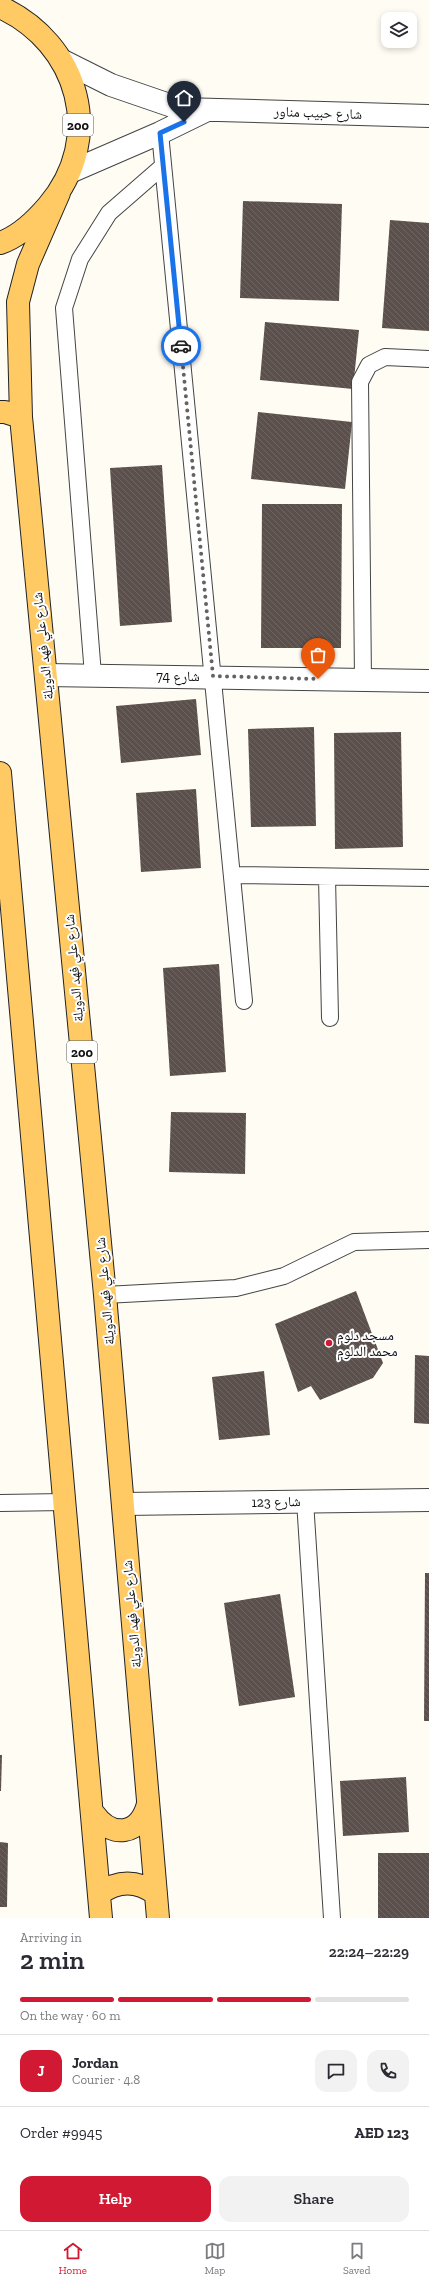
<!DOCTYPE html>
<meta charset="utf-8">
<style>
body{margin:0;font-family:"Zilla Slab","Noto Naskh Arabic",serif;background:#f2f2f3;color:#2b2b33;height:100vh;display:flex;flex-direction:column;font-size:15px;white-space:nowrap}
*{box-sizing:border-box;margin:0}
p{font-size:13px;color:#7c7c81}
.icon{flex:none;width:22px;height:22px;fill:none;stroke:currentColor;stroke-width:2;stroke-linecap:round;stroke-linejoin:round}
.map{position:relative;height:1918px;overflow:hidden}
.sheet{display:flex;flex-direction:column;background:#fff;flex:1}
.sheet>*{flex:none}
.buttons{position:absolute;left:381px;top:12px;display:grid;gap:8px}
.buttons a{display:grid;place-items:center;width:36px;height:36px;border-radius:8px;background:#fff;box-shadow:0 2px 6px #0003;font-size:20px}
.pin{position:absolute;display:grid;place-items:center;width:34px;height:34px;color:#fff;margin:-41px -17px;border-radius:50% 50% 50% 0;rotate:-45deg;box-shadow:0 0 4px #0007}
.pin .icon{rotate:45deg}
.courier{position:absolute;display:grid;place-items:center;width:40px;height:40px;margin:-20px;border:3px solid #1a73e8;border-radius:50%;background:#fff;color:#222;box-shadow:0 1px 5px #0007}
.head em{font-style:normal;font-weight:600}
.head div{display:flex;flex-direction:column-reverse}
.head{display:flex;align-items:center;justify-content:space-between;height:68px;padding:0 20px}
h1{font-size:26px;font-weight:600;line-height:30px}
.bar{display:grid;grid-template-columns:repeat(4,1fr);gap:6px 4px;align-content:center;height:48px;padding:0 20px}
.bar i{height:5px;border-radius:3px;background:#e1e1e2}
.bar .on{background:#d11933}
.bar p{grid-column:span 4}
.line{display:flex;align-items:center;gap:10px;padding:0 20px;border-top:1px solid #e1e1e2}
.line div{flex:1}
.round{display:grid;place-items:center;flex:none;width:42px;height:42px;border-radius:12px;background:#f2f2f3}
.cta{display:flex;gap:8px;margin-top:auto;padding:8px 20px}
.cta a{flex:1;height:46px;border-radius:12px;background:#d11933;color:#fff;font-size:16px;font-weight:600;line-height:46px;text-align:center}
.cta a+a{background:#f2f2f3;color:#2b2b33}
.menu{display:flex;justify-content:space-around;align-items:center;height:56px;border-top:1px solid #e1e1e2;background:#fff;font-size:11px;color:#7c7c81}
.menu a{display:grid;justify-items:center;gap:2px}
.menu .on{color:#d11933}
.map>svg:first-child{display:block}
</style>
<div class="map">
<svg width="429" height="1918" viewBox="0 0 429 1918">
<defs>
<pattern id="building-back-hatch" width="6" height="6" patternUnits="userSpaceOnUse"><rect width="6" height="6" fill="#5b504c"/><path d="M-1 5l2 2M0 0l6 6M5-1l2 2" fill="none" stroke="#6e6562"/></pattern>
</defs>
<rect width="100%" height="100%" fill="#fffcf4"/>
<path fill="url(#building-back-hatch)" d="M243,201L342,204L339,301L240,298Z
M390,220L429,223V331L382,328Z
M265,322L359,330L353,389L260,380Z
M258,412L352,422L345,489L251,479Z
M162,465L172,622L120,626L110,468Z
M262,504H342L341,648H261Z
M196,699L201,755L121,763L116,706Z
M314,727L316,826L251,827L248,729Z
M401,732L403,847L335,849L334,733Z
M196,789L201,868L141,872L136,793Z
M219,964L226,1072L170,1076L163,968Z
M171,1112L246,1113L245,1174L169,1172Z
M356,1291L383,1363L373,1378L320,1400L311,1386L298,1392L275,1324Z
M415,1355L429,1356V1424L414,1423Z
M264,1371L270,1435L219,1440L212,1377Z
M425,1573H429V1721H424Z
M280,1594L295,1697L239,1706L224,1603Z
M0,1755H2L1,1791H0Z
M406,1777L409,1832L343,1836L340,1781Z
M0,1842L8,1843L7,1907H0Z
M378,1853H429V1918H378Z"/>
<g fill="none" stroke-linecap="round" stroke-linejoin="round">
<defs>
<path id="lane" d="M160,133L244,1001
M93,675L64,308L80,259L109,213L163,166
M363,680L360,382L369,365L385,357L429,359
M232,875L429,878
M327,877L330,1018
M105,1295L236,1288L284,1276L354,1242L429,1240
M305,1501L332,1918
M0,1503L64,1502"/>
<path id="street" d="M63,61L111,85L181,109L429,116
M70,172L160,133L205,111
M46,675L429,681
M123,1504L429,1500"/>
<path id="primary" d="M0,7C79,43 106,138 48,206C36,220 18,237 0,243
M59,193L28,264L18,302L21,417L105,1295L158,1918
M0,412H5L21,417
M0,773L101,1918
M94,1814C112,1839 140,1835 148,1804
M99,1894C118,1880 137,1880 156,1894"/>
</defs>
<use href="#lane" stroke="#444" stroke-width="18"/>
<use href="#street" stroke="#444" stroke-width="24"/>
<use href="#primary" stroke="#222" stroke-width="24"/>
<use href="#lane" stroke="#fff" stroke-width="16"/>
<use href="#street" stroke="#fff" stroke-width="22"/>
<use href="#primary" stroke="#ffca64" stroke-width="22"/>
</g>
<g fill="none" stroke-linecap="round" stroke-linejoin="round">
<path stroke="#646360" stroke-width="4" stroke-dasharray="0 7.2" d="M181,346L213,676L318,679"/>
<path stroke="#1a73e8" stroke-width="5" d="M181,346L160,133L184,122"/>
</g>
<circle fill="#d11933" stroke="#fff" stroke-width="1.5" cx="329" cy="1343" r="4"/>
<g text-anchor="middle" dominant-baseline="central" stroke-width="4" stroke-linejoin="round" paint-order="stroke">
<g fill="#fff" stroke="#585858" stroke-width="1">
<rect x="63" y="114" width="30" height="22" rx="3"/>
<rect x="67" y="1041" width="30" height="22" rx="3"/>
</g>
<g font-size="13" font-weight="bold" fill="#111">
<text x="78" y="125">200</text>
<text x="82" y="1052">200</text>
</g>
<g font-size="14" fill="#111" stroke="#fff">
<text transform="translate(318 113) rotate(2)">شارع حبيب مناور</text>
<text transform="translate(43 646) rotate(-96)">شارع علي فهد الدويلة</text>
<text x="178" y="676">شارع 74</text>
<text transform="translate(74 968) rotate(-95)">شارع علي فهد الدويلة</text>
<text transform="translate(105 1291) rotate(-95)">شارع علي فهد الدويلة</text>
<text transform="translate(276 1502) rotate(-1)">شارع 123</text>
<text transform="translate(132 1614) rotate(-95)">شارع علي فهد الدويلة</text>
</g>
<g font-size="14" fill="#111" stroke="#fff" text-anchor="start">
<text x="337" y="1335">مسجد دلوم<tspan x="337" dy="16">محمد الدلوم</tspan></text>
</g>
</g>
</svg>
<div class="buttons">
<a><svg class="icon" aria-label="layers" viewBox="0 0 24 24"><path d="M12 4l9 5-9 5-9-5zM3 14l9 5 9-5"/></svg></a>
</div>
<div class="pin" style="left:318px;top:679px;background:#ea580c"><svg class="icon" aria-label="bag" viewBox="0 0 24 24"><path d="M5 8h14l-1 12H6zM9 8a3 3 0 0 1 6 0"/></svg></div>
<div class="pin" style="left:184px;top:122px;background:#1f2937"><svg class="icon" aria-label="home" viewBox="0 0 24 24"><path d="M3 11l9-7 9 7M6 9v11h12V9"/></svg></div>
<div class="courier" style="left:181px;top:346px"><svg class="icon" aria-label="car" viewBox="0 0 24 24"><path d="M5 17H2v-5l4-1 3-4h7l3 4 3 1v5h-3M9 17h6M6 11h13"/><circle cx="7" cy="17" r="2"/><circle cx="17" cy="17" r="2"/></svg></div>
</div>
<section class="sheet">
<div class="head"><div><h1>2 min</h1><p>Arriving in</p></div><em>22:24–22:29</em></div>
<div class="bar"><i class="on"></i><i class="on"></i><i class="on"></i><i></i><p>On the way · 60 m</p></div>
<div class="line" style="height:72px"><b class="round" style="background:#d11933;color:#fff">J</b><div><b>Jordan</b><p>Courier · 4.8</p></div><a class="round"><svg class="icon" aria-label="chat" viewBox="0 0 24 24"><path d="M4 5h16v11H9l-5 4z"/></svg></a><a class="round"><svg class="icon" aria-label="phone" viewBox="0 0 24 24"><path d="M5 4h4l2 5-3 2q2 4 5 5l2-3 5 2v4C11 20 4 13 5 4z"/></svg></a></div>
<div class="line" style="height:52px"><div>Order #9945</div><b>AED 123</b></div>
<div class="cta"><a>Help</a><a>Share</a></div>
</section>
<nav class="menu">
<a class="on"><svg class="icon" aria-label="home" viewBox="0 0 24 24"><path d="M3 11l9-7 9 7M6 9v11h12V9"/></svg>Home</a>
<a><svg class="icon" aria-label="map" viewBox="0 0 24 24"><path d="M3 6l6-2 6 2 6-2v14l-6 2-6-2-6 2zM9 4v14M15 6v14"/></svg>Map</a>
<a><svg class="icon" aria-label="saved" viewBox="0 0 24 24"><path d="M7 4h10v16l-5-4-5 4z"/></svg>Saved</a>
</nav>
